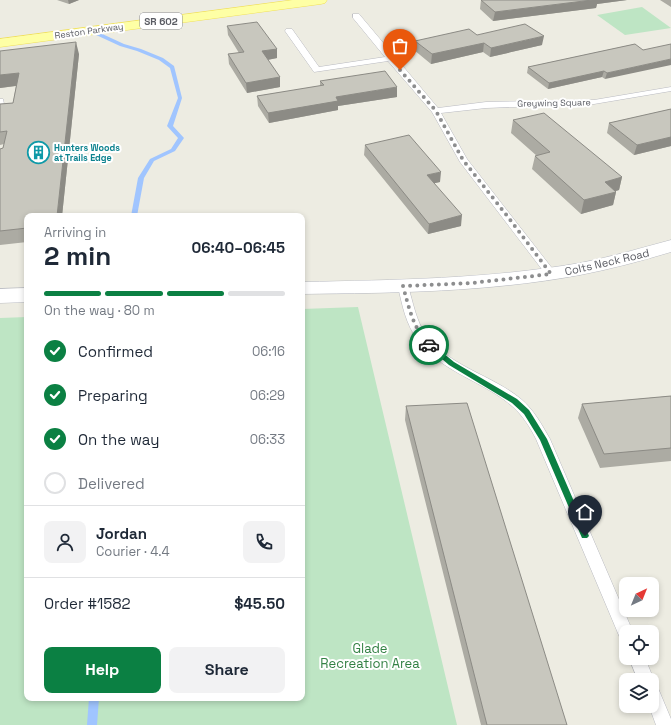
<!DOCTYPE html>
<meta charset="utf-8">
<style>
body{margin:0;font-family:"Space Grotesk",sans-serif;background:#f2f2f3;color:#1f2937;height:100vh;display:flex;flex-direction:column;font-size:15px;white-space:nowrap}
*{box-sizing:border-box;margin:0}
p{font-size:13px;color:#747a83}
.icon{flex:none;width:22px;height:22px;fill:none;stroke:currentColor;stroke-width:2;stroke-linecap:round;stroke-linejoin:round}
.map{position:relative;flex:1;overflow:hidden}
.panel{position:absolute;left:24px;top:213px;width:281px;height:488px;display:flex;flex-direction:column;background:#fff;border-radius:8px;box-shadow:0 2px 6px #0003}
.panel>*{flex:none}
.needle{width:26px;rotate:43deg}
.buttons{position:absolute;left:619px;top:577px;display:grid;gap:8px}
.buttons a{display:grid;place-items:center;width:40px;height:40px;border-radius:8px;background:#fff;box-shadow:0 2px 6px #0003;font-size:20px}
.pin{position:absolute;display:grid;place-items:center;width:34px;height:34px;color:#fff;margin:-41px -17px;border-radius:50% 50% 50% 0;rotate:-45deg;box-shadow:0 0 4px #0007}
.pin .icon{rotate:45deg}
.courier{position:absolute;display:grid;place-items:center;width:40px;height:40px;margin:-20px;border:3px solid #0b8043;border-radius:50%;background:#fff;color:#222;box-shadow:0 1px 5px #0007}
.summary em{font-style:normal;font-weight:600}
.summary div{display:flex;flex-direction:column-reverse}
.summary{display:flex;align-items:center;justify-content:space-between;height:68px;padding:0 20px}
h1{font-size:26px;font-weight:600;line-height:30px}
.bar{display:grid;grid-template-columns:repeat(4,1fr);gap:6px 4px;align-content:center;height:48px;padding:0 20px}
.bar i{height:5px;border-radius:3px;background:#e0e1e3}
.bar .current{background:#0b8043}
.bar p{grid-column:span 4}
.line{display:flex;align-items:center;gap:10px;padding:0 20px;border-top:1px solid #e0e1e3}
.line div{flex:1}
.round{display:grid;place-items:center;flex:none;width:42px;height:42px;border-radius:8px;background:#f2f2f3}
ol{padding:0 20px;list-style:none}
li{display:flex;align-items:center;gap:12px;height:44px}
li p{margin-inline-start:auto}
li .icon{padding:4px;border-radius:50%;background:#0b8043;color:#fff;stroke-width:4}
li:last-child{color:#747a83}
li i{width:22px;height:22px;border:2px solid #e0e1e3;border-radius:50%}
.primary-button{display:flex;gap:8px;margin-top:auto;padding:8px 20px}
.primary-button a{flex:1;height:46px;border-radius:8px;background:#0b8043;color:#fff;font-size:16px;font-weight:600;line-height:46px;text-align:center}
.primary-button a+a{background:#f2f2f3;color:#1f2937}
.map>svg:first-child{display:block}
</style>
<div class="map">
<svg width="671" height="725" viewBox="0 0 671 725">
<rect width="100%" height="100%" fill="#edece2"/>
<path fill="#bee5c4" d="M642,7L671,28L625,35L597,15Z
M358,307L457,725H0V318L27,317V698H302V309Z"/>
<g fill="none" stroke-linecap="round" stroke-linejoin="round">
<path fill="#a0c5ff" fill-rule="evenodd" d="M94,32H98L124,44L141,49L163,58L174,66L182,98L173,126L184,138L175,151L154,161L144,178L137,216H131L138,178L150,159L171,149L178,138L167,126L178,98L170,68L159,60L137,51L120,46L94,34Z
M89,698H99L97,725H87Z"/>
<defs>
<path id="lane" d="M353,14H359L438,108L486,102L594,100L671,87V91L594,104L486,108L441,113L467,159L555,272L556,274L555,276H547L460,162L432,112L388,61L314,72L285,31L286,29H292L319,67L385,57L353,18Z
M0,99H3L4,104L0,106Z
M403,282L407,284L408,286C413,302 416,321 426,335C450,367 492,375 521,399C534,410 542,425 550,439L633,632H626V640L620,638L536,439C530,427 523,416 513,407C484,381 442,373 418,340C406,325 402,305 398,286L399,284Z
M629,658H645L654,680L652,685V680H638Z
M652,686L658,688L671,719V725H656L649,706H652Z"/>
<path id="secondary" d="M671,240V252C641,261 611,269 580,275C488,292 395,293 302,294V282C395,280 488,279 580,263C611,257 641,248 671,240Z
M27,288V302L0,303V289Z"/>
<path id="primary" d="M293,0H327L325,3L321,4L0,47V39Z"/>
</defs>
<use href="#lane" stroke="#b9bac1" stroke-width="1"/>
<use href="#secondary" stroke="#babcc3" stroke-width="1"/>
<use href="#primary" stroke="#f1e056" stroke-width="1"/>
<use href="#lane" fill="#fff" fill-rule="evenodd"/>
<use href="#secondary" fill="#fff" fill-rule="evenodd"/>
<use href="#primary" fill="#feffa5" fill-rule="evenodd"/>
</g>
<path fill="#acaba3" d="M57,0H79L69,4Z
M481,0H627L597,4L596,8L493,21L480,9Z
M660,0H671V7Z
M227,26L277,49V58L267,60L280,87L247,93L229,64L228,54L239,53L228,35Z
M477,35L542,45L490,57L483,52L431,64L414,50L415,41Z
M635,44L605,79L602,77L548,89L527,73L528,67Z
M0,51L79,54L62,216H27V242L0,245V149L3,148L4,144L0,145V104L13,103L16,86L0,88Z
M320,81L397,97L338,106V110L269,123L258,106L257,96L320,86Z
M671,109V146L634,155L607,133L609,123Z
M513,120L622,177L619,190L616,191V192L613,205L581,214L532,169L535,156H537L511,133Z
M365,145L440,182L434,183L461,226L428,234L364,155Z
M671,396V461L600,468L578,418L582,404Z
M406,406L567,725H481L405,420Z"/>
<path fill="#8c8b85" d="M68,0H79L69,4Z
M592,0H627L597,4L596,8L493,21L495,12Z
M544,36L542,45L490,57L491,48Z
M76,42L79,54L62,216H57Z
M484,43L483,52L431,64L432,54Z
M277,49V58L262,61V51Z
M671,59V65L605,79L607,73Z
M604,71L602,77L548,89L549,83Z
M19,73L22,85L0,88V75Z
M280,77V87L247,93L246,83Z
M397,87V97L338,106V110L269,123L268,113L336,97Z
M671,137V146L634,155L637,145Z
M441,172L440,182L426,185L427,175Z
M622,177L619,190L601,195L605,182Z
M616,192L613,205L581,214L584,200Z
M462,215L461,226L428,234L429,224Z"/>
<path fill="#c8c7be" stroke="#8c8b85" d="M481,0H592L495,12Z
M257,22L277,49L262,51L280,77L246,83L228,54L244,52L227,26Z
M525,24L544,36L491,48L484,43L432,54L415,41L469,29L477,35Z
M76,42L57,216H27V228L0,231V149L3,148L7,131L0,132V104L13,103L19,73L0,75V51Z
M635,44L643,50L671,44V59L607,73L604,71L549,83L528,67Z
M385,71L397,87L336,97L338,101L268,113L257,96L324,85L320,81Z
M671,109V137L637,145L609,123Z
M544,113L622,177L605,182L616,192L584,200L535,156L550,152L513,120Z
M409,135L441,172L427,175L462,215L429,224L365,145Z
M671,396V448L604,454L582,404Z
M467,403L567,725H487L406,406Z"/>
<path fill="#0b8043" d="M427,343H431L454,362L517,399L529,410L547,439L589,536L587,538H582L540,440L524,414L512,403L449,365L427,346Z"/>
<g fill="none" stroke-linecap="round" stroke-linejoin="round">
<path stroke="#8d8e8f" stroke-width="4" stroke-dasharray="0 7.2" d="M400,70L436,111L463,160L508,217L551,274L472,283L403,286C409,308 413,328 429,345"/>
</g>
<defs>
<symbol id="building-ring" viewBox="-11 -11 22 22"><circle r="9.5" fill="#fff" stroke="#0f9aa8" stroke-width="1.5"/><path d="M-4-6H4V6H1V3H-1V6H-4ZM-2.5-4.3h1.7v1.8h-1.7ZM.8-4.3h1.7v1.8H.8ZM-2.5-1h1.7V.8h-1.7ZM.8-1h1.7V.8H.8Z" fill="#0f9aa8"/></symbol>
</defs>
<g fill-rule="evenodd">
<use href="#building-ring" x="26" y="140" width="25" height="25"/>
</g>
<g text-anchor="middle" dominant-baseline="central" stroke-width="4" stroke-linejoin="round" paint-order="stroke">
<g font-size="9" fill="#5a5c63" stroke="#fff">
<text transform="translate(89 31) rotate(-8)">Reston Parkway</text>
<text transform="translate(554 103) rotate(-1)">Greywing Square</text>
</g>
<g font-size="9" font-weight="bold" fill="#0d838f" stroke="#fff" text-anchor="start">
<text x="54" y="148">Hunters Woods<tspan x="54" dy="10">at Trails Edge</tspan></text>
</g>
<rect fill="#fff" stroke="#8c8d92" stroke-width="1" x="140" y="13" width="42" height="16" rx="3"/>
<g font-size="10" font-weight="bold" fill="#5a5c63">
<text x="161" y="21">SR 602</text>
</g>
<g font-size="11" fill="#5a5c63" stroke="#fff">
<text transform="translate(607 262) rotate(-13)">Colts Neck Road</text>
</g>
<g font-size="13" fill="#338144" stroke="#fff">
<text x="370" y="648">Glade<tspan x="370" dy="15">Recreation Area</tspan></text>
</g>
</g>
</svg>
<div class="buttons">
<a><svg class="needle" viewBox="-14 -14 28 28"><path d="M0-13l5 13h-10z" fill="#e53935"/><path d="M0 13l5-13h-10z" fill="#747a83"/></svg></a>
<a><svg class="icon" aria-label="locate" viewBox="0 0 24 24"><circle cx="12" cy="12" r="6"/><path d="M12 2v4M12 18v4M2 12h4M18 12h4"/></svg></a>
<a><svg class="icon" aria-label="layers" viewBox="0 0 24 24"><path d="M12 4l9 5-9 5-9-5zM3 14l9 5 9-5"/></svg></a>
</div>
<div class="pin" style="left:400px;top:70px;background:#ea580c"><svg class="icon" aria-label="bag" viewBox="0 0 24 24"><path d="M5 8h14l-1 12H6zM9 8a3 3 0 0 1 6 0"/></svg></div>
<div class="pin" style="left:585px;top:536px;background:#1f2937"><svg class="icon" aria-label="home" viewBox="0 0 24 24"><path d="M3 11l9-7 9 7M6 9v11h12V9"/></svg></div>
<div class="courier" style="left:429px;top:345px"><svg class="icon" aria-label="car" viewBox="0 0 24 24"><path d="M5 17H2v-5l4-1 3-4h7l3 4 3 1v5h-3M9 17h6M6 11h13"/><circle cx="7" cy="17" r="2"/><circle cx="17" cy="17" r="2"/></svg></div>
<section class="panel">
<div class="summary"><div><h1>2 min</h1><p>Arriving in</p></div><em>06:40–06:45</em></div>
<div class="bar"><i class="current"></i><i class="current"></i><i class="current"></i><i></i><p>On the way · 80 m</p></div>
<ol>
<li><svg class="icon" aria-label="check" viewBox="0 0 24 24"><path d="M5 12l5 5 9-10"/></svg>Confirmed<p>06:16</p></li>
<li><svg class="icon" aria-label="check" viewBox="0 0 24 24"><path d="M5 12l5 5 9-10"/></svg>Preparing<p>06:29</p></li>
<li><svg class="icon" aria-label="check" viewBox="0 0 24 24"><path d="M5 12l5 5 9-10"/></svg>On the way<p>06:33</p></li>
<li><i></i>Delivered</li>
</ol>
<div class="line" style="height:72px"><a class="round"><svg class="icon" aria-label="person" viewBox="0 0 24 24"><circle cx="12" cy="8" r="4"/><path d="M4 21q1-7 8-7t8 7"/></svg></a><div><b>Jordan</b><p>Courier · 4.4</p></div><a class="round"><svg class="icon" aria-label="phone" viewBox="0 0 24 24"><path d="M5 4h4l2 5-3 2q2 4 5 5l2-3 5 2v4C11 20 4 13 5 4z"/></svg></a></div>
<div class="line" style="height:52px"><div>Order #1582</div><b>$45.50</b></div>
<div class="primary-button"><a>Help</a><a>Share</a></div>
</section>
</div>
